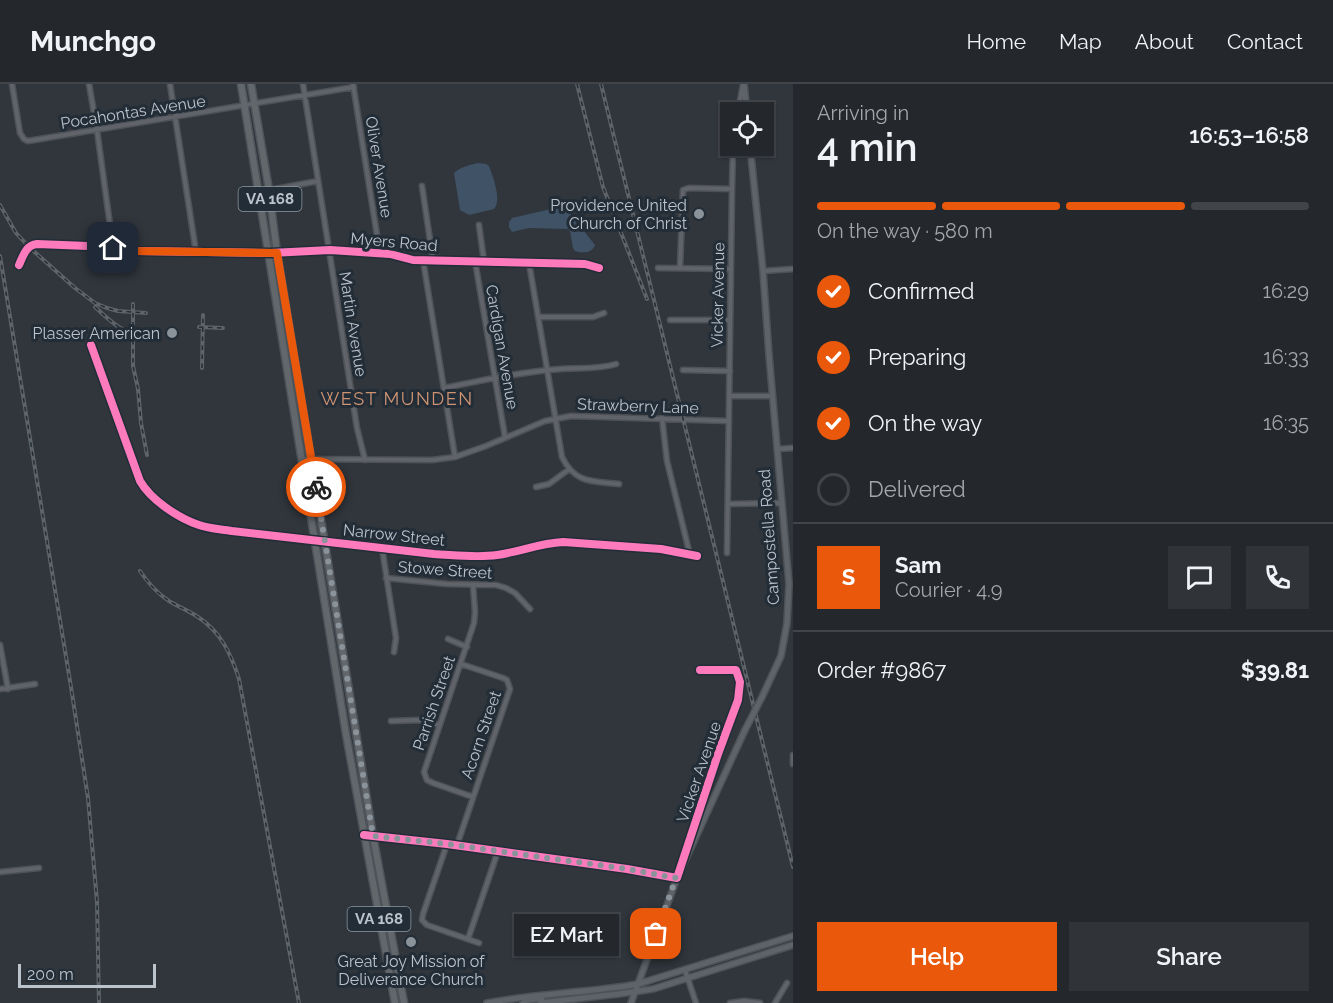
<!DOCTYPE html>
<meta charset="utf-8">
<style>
body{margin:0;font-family:Raleway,sans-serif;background:#303439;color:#f1f3f6;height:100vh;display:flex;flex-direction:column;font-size:22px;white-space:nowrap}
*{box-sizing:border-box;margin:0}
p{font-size:20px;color:#a3a6aa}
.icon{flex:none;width:33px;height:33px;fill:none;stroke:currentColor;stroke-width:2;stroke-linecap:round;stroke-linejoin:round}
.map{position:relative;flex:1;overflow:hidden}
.side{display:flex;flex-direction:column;background:#24282d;width:540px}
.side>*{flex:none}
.controls{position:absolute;left:720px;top:18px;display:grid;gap:12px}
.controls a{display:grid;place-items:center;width:54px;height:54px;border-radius:0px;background:#24282d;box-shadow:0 2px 4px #0004,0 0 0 2px #414449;font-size:30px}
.scale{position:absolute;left:18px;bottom:15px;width:138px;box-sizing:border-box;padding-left:6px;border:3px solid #bbc3cc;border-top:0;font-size:16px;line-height:21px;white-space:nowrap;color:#bbc3cc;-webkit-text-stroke:4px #222d37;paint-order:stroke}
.pin{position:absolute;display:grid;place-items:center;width:51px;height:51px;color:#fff;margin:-26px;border-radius:12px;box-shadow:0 3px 9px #0006}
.courier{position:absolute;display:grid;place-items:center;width:60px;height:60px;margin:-30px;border:4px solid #ea580c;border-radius:50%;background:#fff;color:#222;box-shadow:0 2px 8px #0007}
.bubble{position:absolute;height:42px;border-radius:0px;background:#24282d;box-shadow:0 2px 4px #0004,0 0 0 2px #414449;font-size:20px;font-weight:600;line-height:42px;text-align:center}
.overview em{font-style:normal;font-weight:600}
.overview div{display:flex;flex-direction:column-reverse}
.overview{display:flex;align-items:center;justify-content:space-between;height:102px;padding:0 24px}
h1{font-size:39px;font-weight:600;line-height:45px}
.bar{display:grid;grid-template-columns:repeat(4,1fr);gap:9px 6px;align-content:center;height:72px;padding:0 24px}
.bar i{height:8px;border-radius:4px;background:#414449}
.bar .selected{background:#ea580c}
.bar p{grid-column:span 4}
.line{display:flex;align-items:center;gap:15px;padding:0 24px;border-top:2px solid #414449}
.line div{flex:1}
.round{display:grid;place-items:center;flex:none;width:63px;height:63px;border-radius:0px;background:#303439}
ol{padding:0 24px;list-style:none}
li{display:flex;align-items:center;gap:18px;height:66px}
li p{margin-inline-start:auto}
li .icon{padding:6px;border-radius:50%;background:#ea580c;color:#fff;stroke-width:4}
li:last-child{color:#a3a6aa}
li i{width:33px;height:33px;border:3px solid #414449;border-radius:50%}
.button{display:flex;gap:12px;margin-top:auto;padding:12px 24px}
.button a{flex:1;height:69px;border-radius:0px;background:#ea580c;color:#fff;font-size:24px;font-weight:600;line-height:69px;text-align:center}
.button a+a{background:#303439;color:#f1f3f6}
header{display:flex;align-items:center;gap:36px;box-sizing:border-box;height:84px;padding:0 30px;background:#24282d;border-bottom:2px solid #414449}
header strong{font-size:28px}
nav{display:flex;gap:33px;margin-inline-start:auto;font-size:21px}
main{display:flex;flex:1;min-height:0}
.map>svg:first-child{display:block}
</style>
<header>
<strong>Munchgo</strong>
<nav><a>Home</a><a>Map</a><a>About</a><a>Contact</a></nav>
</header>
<main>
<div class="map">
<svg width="793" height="919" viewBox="0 0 793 919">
<rect width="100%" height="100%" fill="#30363c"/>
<path fill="#3f5266" d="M478,79L486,80L489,82C493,93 502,116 494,125L469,131L460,126L454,89C460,83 470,81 478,79Z
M564,122L595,161C592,170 582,169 575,167L573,164L570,147L568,145L529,144L512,148L509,143V138L512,134Z"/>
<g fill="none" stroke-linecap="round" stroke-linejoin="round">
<defs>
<path id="street" d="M12,0L20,49L24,55L28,57L354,3
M89,0L97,46L113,163
M170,0L196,168
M303,0L357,344L365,376
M353,0L380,170
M738,28L743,1
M422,102L433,176
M270,106L318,97
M479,141L484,177
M423,176L455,373
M475,177L505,353
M529,179L562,373C575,400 593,397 619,400
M19,181C23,172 26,161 37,160L113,163L122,166L137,167L271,169L330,166L390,170L413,176L585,180L599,184
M658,184L731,185
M680,184L683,106L689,104L732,105
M763,187L793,185
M538,233H593L604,229
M670,236H730
M91,261L140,397C151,416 178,434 199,441C210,445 221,445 232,447L434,470C455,471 476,474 497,471C519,468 540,459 563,458L661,465L697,472
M683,286L730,287
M444,304C482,296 521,288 560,285C581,283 596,286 616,280
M730,312H772
M662,334L667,377L690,471
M777,365L793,364
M302,375L432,376L455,373L486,362L545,337L571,332L729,337
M536,403L549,400L568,386
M729,420L782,419
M382,464L396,554L394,568
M727,469L732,105L733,62
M386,494L447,500L496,501L506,504L515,509L530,525
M448,555L467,563
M0,561L8,605
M0,605L35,600
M391,637L420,636L439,641
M793,671V680
M473,713L433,699L427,696L424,688L474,539L475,528L473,501
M365,751L447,760L627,785L677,794V792
M447,760L423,830L422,836L427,841L479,859
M457,761L510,605L507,596L503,594L461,580
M681,779L718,670L738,616L740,598L736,586H700
M0,788L39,784
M468,855L498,767
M685,886L696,919
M730,919L744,917L760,919
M775,919L787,899"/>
<path id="secondary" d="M744,0L747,28
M750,62L763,187L769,271L789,500L787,539L781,572L762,613
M487,919C537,909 588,909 638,900L793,852
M523,919L528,916L542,914
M540,919L618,910L653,905L793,861
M631,919L677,794L745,646"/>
<path id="primary" d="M241,0L346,650L395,919
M251,0L269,106L277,169L373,752L404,919"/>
</defs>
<use href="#street" stroke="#4e5257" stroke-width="7"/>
<use href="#secondary" stroke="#4e5257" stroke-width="8"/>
<use href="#primary" stroke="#4d5359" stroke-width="9"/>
<use href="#street" stroke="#60646a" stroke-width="4"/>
<use href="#secondary" stroke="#5e6369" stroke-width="5"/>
<use href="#primary" stroke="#62676c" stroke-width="6"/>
<defs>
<path id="rail" d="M577,0L603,103L647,215
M601,0L793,783
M0,121L16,149L29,163L75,204L95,219L107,224L118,227L146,229
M0,172L71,603L88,714L97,818L99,919
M133,220V282L138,305L141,339L147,371
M95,223C110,237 124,250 145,254
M199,243L223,244
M202,284L203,231
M140,487C148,499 157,509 169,517C179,523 189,527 198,533C221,548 231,570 239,595L299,919"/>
</defs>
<use href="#rail" stroke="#5e6368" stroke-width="4"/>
<use href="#rail" stroke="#222d37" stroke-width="1.5" stroke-dasharray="4.5" stroke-linecap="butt"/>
<defs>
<path id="secondary-bridge" d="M745,646L762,613"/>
</defs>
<use href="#secondary-bridge" stroke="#4e5257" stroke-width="8" stroke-linecap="butt"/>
<use href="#secondary-bridge" stroke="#5e6369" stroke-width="5"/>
<defs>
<path id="cycleway" d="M19,181C23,172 26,161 37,160L113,163L122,166L137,167L271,169L330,166L390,170L413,176L585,180L599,184
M91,261L140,397C151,416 178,434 199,441C210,445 221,445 232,447L434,470C455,471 476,474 497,471C519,468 540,459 563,458L661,465L697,472
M364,751L447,760L627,785L677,794L718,670L738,616L740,598L736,586H700"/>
</defs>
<use href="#cycleway" stroke="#222d37" stroke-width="11"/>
<use href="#cycleway" stroke="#fd7abc" stroke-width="8"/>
</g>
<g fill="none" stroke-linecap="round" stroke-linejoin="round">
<path stroke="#8a929a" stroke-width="6" stroke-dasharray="0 10.8" d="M316,403L373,752L447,760L627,785L676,794L656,850"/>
<path stroke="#ea580c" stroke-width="8" d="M113,164L122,166L137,167L277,169L316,403"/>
</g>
<g fill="#8a929a" stroke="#222d37" stroke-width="2">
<circle cx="699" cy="130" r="6"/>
<circle cx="172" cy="249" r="6"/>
<circle cx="411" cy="858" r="6"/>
</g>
<g text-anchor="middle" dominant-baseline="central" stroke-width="6" stroke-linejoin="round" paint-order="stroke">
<g fill="#222d37" stroke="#8d969f" stroke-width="1.5">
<rect x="238.5" y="103" width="63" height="24" rx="4.5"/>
<rect x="347.5" y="823" width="63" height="24" rx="4.5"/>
</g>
<g font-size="15" font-weight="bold" fill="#bbc3cc">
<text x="270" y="115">VA 168</text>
<text x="379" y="835">VA 168</text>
</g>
<g font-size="16" fill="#bbc3cc" stroke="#222d37">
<text transform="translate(133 28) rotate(-9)">Pocahontas Avenue</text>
<text transform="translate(379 83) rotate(81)">Oliver Avenue</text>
<text transform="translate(394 158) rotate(5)">Myers Road</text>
<text transform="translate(718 211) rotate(-89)">Vicker Avenue</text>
<text transform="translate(353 240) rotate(81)">Martin Avenue</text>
<text transform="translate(502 263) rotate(80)">Cardigan Avenue</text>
<text transform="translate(638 322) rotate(2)">Strawberry Lane</text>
<text transform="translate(394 451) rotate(6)">Narrow Street</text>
<text transform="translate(769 453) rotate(-94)">Campostella Road</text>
<text transform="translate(445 486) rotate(4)">Stowe Street</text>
<text transform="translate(434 619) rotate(-71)">Parrish Street</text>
<text transform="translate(481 651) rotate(-71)">Acorn Street</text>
<text transform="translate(699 688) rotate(-71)">Vicker Avenue</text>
</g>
<g font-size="16" fill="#bbc3cc" stroke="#222d37" text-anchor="end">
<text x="687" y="121">Providence United<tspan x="687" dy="18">Church of Christ</tspan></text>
<text x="160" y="249">Plasser American</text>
<text x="411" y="877" text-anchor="middle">Great Joy Mission of<tspan x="411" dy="18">Deliverance Church</tspan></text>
</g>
<g font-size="18" letter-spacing="1.5" fill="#d09372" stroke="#222d37">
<text x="397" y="314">WEST MUNDEN</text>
</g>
</g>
</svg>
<div class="controls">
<a><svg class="icon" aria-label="locate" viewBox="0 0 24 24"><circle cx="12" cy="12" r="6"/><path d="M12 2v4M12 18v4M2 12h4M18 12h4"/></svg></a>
</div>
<div class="scale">200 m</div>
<div class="pin" style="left:656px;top:850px;background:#ea580c"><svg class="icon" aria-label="bag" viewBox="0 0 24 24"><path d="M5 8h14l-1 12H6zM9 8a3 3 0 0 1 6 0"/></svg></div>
<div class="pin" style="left:113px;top:164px;background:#1f2937"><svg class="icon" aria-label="home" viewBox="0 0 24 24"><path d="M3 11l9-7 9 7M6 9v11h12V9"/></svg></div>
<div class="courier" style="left:316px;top:403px"><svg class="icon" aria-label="bike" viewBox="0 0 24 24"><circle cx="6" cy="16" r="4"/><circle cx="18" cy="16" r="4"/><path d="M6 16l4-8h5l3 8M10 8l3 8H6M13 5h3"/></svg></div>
<div class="bubble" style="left:514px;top:830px;width:105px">EZ Mart</div>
</div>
<section class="side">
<div class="overview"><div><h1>4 min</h1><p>Arriving in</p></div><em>16:53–16:58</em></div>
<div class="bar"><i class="selected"></i><i class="selected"></i><i class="selected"></i><i></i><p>On the way · 580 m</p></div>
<ol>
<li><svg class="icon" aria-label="check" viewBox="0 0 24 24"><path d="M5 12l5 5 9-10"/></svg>Confirmed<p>16:29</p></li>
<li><svg class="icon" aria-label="check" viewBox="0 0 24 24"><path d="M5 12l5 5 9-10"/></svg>Preparing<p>16:33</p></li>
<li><svg class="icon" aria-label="check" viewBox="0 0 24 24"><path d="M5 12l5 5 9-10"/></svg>On the way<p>16:35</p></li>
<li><i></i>Delivered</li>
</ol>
<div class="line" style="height:108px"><b class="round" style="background:#ea580c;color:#fff">S</b><div><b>Sam</b><p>Courier · 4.9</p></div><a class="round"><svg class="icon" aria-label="chat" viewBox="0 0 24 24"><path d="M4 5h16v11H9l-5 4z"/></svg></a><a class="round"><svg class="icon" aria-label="phone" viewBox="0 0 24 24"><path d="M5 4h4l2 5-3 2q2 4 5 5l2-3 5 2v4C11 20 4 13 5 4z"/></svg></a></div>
<div class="line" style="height:78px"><div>Order #9867</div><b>$39.81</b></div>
<div class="button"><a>Help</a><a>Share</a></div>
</section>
</main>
